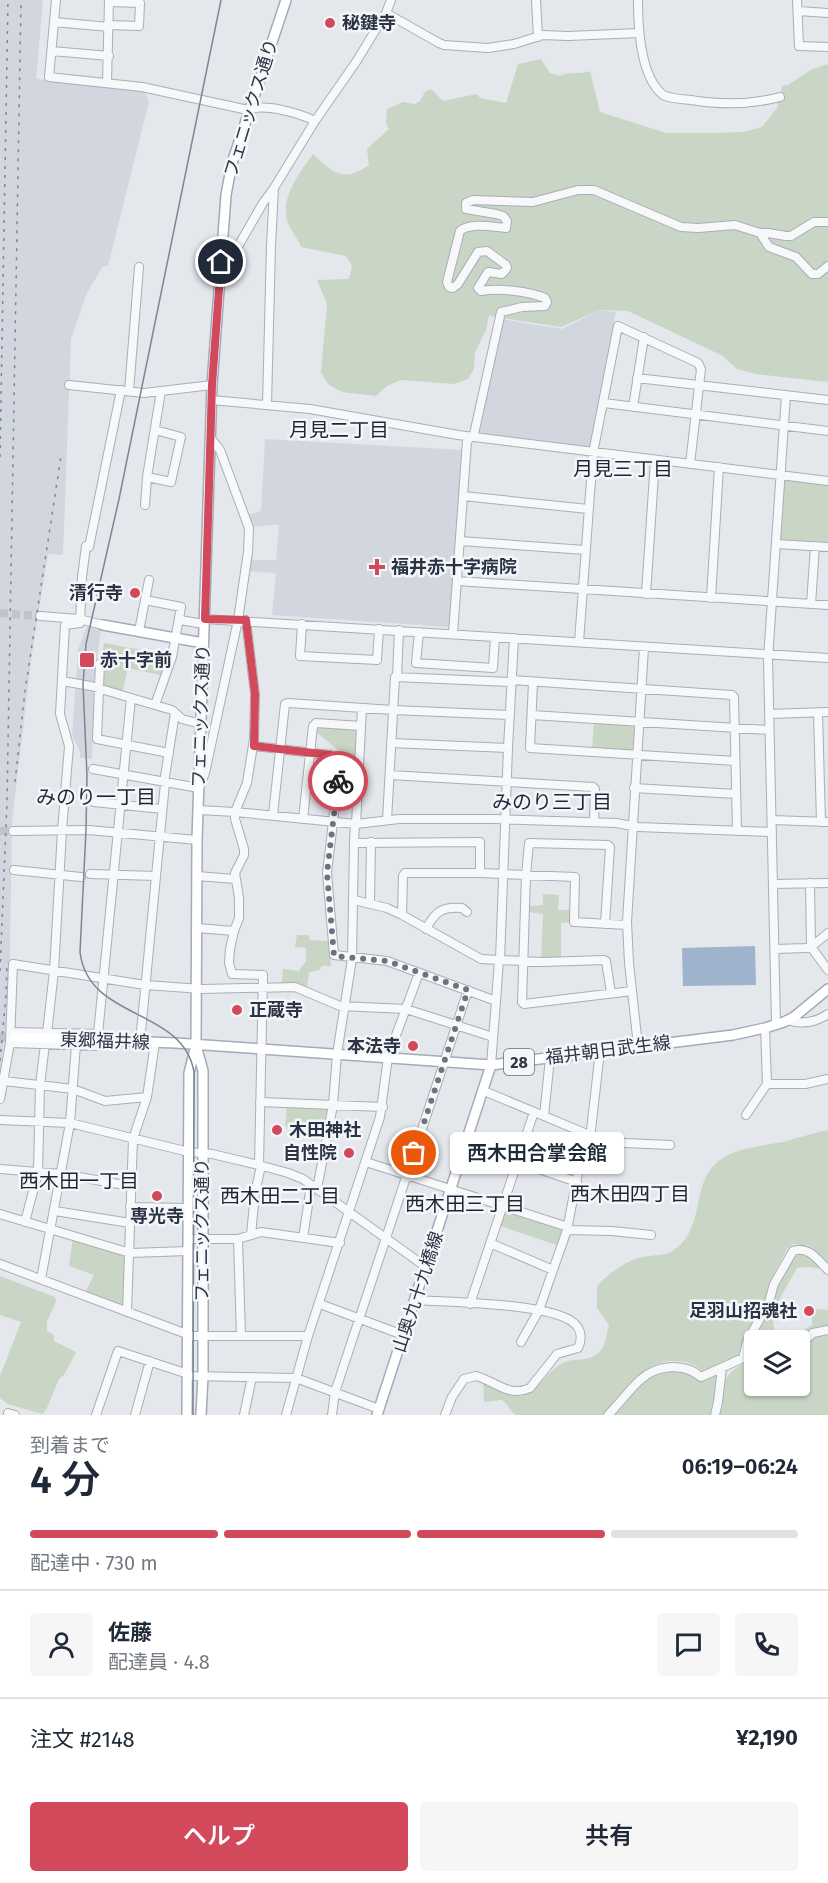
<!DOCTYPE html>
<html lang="ja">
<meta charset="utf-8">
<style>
body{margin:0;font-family:"Fira Sans","Noto Sans JP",sans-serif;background:#f6f6f7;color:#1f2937;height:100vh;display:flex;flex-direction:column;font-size:22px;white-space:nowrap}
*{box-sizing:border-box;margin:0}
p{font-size:20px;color:#747a83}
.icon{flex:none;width:33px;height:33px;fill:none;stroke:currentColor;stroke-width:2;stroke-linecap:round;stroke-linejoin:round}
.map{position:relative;height:1415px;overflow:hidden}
.details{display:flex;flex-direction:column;background:#fff;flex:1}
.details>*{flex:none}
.fabs{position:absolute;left:744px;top:1330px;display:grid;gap:12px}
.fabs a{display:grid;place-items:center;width:66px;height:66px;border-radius:6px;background:#fff;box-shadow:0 2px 4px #0004;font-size:30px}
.pin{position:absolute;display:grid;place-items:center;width:51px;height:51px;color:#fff;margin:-26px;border:3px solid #fff;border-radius:50%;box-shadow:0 2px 6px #0007}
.courier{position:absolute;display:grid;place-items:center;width:60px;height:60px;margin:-30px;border:4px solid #d1495b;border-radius:50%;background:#fff;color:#222;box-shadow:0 2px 8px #0007}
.bubble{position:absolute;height:42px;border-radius:6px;background:#fff;box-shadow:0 2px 4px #0004;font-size:20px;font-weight:600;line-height:42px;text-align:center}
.overview em{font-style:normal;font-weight:600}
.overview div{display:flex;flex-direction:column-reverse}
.overview{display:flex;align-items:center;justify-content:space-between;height:102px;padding:0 30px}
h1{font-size:39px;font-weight:600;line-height:45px}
.bar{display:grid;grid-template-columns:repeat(4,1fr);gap:9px 6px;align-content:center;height:72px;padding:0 30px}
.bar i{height:8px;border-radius:4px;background:#e0e1e3}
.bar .on{background:#d1495b}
.bar p{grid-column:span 4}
.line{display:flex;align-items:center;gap:15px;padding:0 30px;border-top:2px solid #e0e1e3}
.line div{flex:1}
.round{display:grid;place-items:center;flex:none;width:63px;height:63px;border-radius:6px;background:#f6f6f7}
.primary-button{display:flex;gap:12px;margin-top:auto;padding:12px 30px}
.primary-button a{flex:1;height:69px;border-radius:6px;background:#d1495b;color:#fff;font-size:24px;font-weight:600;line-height:69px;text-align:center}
.primary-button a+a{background:#f6f6f7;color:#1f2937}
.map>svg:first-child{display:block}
</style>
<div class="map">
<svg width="828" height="1415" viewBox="0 0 828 1415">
<rect width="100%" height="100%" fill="#e4e7ec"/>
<path fill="#d2d6de" d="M0,0H43L36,79L143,89L149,101L108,266H103L87,293L71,339L63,555L48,554L32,653L12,823L9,1003L0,1072Z
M599,310L616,312L591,446L588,449L478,435L476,432L501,319L562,329Z
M265,439L463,450L450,627L272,615L276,573L248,571L249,560H276L279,525H270L251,527L248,515L261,511Z
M87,626L101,629L94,680L92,759L80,758V752L72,735L78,650Z"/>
<path fill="#c9d6c5" d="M541,59L550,73L559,76C570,71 579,75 590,71L600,112L666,133H712L744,132L762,127L778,107L777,100L779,99L782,86L788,85L812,69L828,64V382L756,374L737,369L723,356L628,311L599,310L561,327L489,316L486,330L475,352L474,369L468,379L454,384L401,380L387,386L376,396L342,392L328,384L321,372L327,304L317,280L349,279L352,266L346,256L301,247C298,238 291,231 288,223C279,198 300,173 313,154C333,173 343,183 369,165L367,149L389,129L386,123L387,109L403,102L415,104L420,101L425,92L431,89L443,101L477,94L480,98L506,103L518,64Z
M786,479L828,484V544L782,541L779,539L784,481Z
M104,643L169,655L164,676L128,668L122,693L99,688Z
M594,722L631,724L635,728L634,748L630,751L592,749Z
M318,725L356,728L359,731L357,759L343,758L337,749L315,731Z
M543,894L559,895L558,910H572L571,922L561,923V959L541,960L543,914L527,912L528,906L543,905Z
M297,935H309L310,940L328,941L331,966H321L320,970L309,972L307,989L282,984L283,969L299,971L306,961V948L295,947Z
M287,1105L326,1107L329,1109L324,1139L290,1130L285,1126Z
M828,1130V1262L809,1245L793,1244L787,1249L770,1281L765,1301L745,1336L740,1355L702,1371C694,1363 687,1362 676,1361C643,1359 622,1392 603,1415H515C498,1394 507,1401 484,1402L483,1380C495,1388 506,1397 521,1396C536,1394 549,1368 565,1362C578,1357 592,1364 603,1347C606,1342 607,1331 609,1325L597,1308V1286C607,1275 624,1262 639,1258C656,1253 667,1259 681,1244C697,1227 696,1205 703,1184C715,1148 752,1148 783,1142C798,1138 813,1133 828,1130Z
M505,1208L566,1228L559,1246L498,1225Z
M73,1237L127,1254L125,1306L86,1291L94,1275L69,1266Z
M794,1252H803L826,1270L809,1267L797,1268L772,1313L774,1329L782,1337L789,1339L812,1325V1314L815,1309L828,1310V1328L815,1329L800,1341H754V1355L748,1356L747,1349L776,1285Z
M0,1276L55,1297L56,1301L47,1322V1331L54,1335V1341L76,1352L64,1375L59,1379L46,1410L42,1414L8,1404L0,1398V1376L21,1322L0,1315Z
M828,1333V1415H720C728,1387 714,1381 744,1363L745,1366L754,1361V1386H800V1349L817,1334Z
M673,1370C684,1371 692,1373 700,1381L719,1372L716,1402L711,1415H612C630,1395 645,1374 673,1370Z"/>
<path fill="#9fb4cc" d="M755,946L756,985L683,986L682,948Z"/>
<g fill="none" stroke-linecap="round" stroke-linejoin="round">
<path stroke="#bfc3cb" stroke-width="8" stroke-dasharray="8 4" stroke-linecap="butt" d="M0,613L40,616
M0,831H13"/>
<path stroke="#bfc3cb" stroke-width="9" stroke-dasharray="9 4.5" stroke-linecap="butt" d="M0,1037H14"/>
<defs>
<path id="minor" d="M56,0L49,77L142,87L248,110C264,103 299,113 315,121
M536,0L538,37
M638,0C638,27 640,76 663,95C672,99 681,99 691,100C722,105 750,105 780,97
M797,0L799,46L828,47
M798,11L828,13
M386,13L439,43L444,45L488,48L514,44L543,35L568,36L639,33
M54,22L109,27
M109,25L139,26L140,3L109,2
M52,51L109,56
M107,82L109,0
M760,233L769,247L796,257L812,274H818L828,266
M221,276L263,203L274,188L315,121L356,62L386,13L391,0
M637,378L828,400
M69,385L144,393L212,385
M129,391L139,267
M211,400L310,409L458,435L828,481
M604,403L828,431
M267,405L271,246L274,188
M633,407L644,337
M147,477L171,482L181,437L155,430
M463,496L588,509
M145,505L147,477L161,391
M460,541L585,550
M776,544L828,547
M457,581L828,605
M646,594L655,460
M711,598L719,467
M145,600L181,607L172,657L155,705
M811,604L815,546
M40,616L79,619L103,625
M205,619L828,658
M180,620L204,624
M246,620L255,694L254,739L247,783L235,812V819L244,849V855L235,873L239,898V918L234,931L230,949L229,963L232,974L263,975L259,1165
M302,624L300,656L377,660L379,629
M139,631L149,580
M419,632L416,663L493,668L495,637
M453,634L467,441L474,434L501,312L522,307L545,306L547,302L545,298C528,291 499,288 481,291L478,288L488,272L502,274L507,268L506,265L487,251L478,252L458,284L453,288L449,287L447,282L460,231C470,222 493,227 506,228L507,221L503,216L496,214L466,209V203L473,200L533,202L578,190H594L681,227L698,228L735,225L760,233H768L786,236H791L814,222H828
M579,642L593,453L618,326L698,363L701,369L690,464
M100,663L97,739L169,753
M397,677L399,630
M512,680L732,695L734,697L737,831
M62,681L91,686L131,698L172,710L182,719L201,724
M533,682L530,748L735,761
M818,713L821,822
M769,714L828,712
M532,715L769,730
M391,743L508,748
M254,746L330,755L340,762L327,873L334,955L387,961L496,1001L491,1065
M93,769L199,788L205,773L238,620L248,552L249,528L220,450L210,437
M390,775L593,787L595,789L594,822
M164,783L175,713
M634,788L736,794
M94,802L162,809
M198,810L235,812L356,824L399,819H494L616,823L638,827L772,832
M273,815L285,704L288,703L393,710L510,715
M303,819L313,726L316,723L361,726
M387,820L395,677L512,682
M772,820L828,822
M355,824L354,843L480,842V873
M356,824L362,708
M13,831L89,830L197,840
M14,870L81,877
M90,874L156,876
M197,876L235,879
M810,883L811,947L828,970
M773,884L828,883
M354,900L387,908L402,915L481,959L543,962L604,960L606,961L611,993
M370,903L371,842
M402,915L403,876L405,873H480L575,877L574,922L627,925
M605,924L610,847L608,845L529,843L526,875L522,1002L524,1004L632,991
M197,928L234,931
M426,929C435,912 442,906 462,908L467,912
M775,949L806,948L811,947L828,933
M500,960L508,748L514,638
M496,1001L499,960
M787,1020C802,1025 816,1022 828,1014
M776,1025L768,659L786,395
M47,1033L54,971L62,831L69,746L60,714L65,625L80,623L82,577L86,546L89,547L121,390
M98,1034L131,698
M140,1042L165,783
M10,1043L100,1046L108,1041L98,1034L11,1032
M638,1046L629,963L627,922L644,647
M4,1081L73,1089L105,1101L147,1097
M767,1084H805L828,1079
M484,1091L587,1134
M0,1099L10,1043L13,964L145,985L202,989L295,987L340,1006L406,1009L493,1037
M260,1102L383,1107
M746,1115L767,1084L765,1028
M544,1116L550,1058
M0,1120L70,1123L189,1152L212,1154L259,1165L288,1173L303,1179L317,1189L426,1267
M587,1136L602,1142L670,1145
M366,1162L568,1227
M518,1162L577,1182
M0,1169L62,1174L130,1186
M317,1189L333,1105L337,1054L352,959L354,843
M130,1207L188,1208
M55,1211L130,1223
M0,1214L130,1253L188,1251
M25,1222L38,1172L40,1085L45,1044
M567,1230L612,1231L651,1235
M251,1235L255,1193L261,1166
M303,1238L311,1185
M188,1239H238L261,1232L340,1243
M238,1239L241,1336
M490,1243L553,1270
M0,1264L192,1336H308
M41,1279L70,1123L76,1045
M415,1300C448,1302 551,1303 574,1323C582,1330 582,1340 578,1348L557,1354L530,1388C509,1398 495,1381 476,1376L464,1379L452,1397L445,1415
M320,1304L403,1335
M470,1304L534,1112
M127,1312L133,1139L147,1097L155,1043
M521,1342L539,1310L567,1230L584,1141L591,1130L600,1051
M800,1345L813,1333L828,1330
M743,1358L747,1342L769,1302L774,1284L793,1251C808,1245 818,1260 828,1270
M188,1376L296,1378L379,1409
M8,1413L15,1415
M96,1415L118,1351L188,1374
M135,1415L150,1361
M244,1415L252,1377
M286,1415L308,1336L380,1117L388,1057L419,973
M332,1415L335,1392L468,990
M608,1415C619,1404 629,1390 640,1380C656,1365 684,1362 701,1377L743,1358L754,1357
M715,1415L718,1402L722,1368"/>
<path id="major" d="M103,625L203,643
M14,1037L176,1043L491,1065L733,1035L765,1028L784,1022L794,1017L828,989
M196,1045L203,1071V1376L201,1415
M187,1415L189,1073L196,1045L197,840L212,385L226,195L232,163L286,0
M377,1415L491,1065"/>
</defs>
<use href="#minor" stroke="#a9aeb7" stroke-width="10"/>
<use href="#major" stroke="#a3abb8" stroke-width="12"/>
<use href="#minor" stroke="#f7f8fa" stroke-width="8"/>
<use href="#major" stroke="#fff" stroke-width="9"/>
<path stroke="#7d8696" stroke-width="1.5" d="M193,1415L194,1072C183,1007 88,1021 80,952L86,830L87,776L83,684L86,644L119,499L221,0"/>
<path stroke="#7d8696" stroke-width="1.5" stroke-dasharray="3 6" stroke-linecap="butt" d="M0,457L8,0
M15,782L25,691L61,456
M0,971L7,802L21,0
M0,1061L6,994L7,962"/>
</g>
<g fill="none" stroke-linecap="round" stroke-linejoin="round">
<path stroke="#6c737f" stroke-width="6" stroke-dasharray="0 10.8" d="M338,781L327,873L334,956L387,961L468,990L414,1153"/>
<path stroke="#d1495b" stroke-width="8" d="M221,262L212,385L205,619L246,620L255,694L254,746L330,755L340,762L338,781"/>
</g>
<g fill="#d1495b" stroke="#f4f6f9" stroke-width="2">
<circle cx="330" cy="23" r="6"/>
<path d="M374 558h6v6h6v6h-6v6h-6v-6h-6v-6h6z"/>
<circle cx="135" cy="593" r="6"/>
<rect x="79" y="652" width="16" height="16" rx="3"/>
<circle cx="237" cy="1010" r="6"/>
<circle cx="413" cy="1046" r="6"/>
<circle cx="277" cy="1130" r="6"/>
<circle cx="349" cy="1153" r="6"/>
<circle cx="157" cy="1196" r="6"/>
<circle cx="809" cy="1311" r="6"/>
</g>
<g text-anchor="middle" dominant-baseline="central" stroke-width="5" stroke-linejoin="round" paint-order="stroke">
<rect fill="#f4f6f9" stroke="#676e7b" stroke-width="1.5" x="504" y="1049" width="30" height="26" rx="4.5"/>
<g font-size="16" font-weight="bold" fill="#2b3445">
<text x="519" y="1062">28</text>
</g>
<g font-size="18" font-weight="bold" fill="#2b3445" stroke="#f4f6f9" text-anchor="start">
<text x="342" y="23">秘鍵寺</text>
<text x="391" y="567">福井赤十字病院</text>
<text x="123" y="593" text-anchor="end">清行寺</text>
<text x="100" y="660">赤十字前</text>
<text x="249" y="1010">正蔵寺</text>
<text x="401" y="1046" text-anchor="end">本法寺</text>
<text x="289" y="1130">木田神社</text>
<text x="337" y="1153" text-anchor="end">自性院</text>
<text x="157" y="1216" text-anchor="middle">専光寺</text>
<text x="797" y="1311" text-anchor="end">足羽山招魂社</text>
</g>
<g font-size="18" fill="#2b3445" stroke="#f4f6f9">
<text transform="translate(251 108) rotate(-73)">フェニックス通り</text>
<text transform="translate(201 716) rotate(-88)">フェニックス通り</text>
<text transform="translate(105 1041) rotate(2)">東郷福井線</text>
<text transform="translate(608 1050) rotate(-7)">福井朝日武生線</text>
<text transform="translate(202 1230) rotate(-90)">フェニックス通り</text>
<text transform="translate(418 1292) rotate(-72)">山奥九十九橋線</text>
</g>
<g font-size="20" fill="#1d2536" stroke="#f4f6f9">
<text x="339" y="430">月見二丁目</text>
<text x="623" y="469">月見三丁目</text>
<text x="96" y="797">みのり一丁目</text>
<text x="552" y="802">みのり三丁目</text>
<text x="79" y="1181">西木田一丁目</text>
<text x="630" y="1194">西木田四丁目</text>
<text x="280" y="1196">西木田二丁目</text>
<text x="465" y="1204">西木田三丁目</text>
</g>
</g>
</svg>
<div class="fabs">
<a><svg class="icon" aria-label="layers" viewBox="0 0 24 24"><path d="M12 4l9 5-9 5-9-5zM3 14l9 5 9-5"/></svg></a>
</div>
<div class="pin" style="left:414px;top:1153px;background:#ea580c"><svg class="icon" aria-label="bag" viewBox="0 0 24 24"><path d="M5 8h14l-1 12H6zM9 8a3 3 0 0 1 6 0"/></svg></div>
<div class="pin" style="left:221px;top:262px;background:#1f2937"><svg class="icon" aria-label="home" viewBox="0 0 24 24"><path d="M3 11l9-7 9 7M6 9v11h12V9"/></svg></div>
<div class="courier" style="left:338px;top:781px"><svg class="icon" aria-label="bike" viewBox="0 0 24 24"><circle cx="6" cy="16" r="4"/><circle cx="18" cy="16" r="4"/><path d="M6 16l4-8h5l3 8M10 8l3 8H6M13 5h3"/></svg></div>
<div class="bubble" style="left:450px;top:1132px;width:174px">西木田合掌会館</div>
</div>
<section class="details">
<div class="overview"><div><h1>4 分</h1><p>到着まで</p></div><em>06:19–06:24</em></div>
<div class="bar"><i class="on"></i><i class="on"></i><i class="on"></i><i></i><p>配達中 · 730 m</p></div>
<div class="line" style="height:108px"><a class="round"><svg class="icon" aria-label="person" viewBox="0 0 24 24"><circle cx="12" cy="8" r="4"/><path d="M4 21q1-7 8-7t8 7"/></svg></a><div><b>佐藤</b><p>配達員 · 4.8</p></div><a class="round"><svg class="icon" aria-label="chat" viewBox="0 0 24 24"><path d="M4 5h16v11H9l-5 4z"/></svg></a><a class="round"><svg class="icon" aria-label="phone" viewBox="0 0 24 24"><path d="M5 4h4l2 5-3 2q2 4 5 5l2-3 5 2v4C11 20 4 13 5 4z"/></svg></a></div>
<div class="line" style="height:78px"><div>注文 #2148</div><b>¥2,190</b></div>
<div class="primary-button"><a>ヘルプ</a><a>共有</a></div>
</section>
